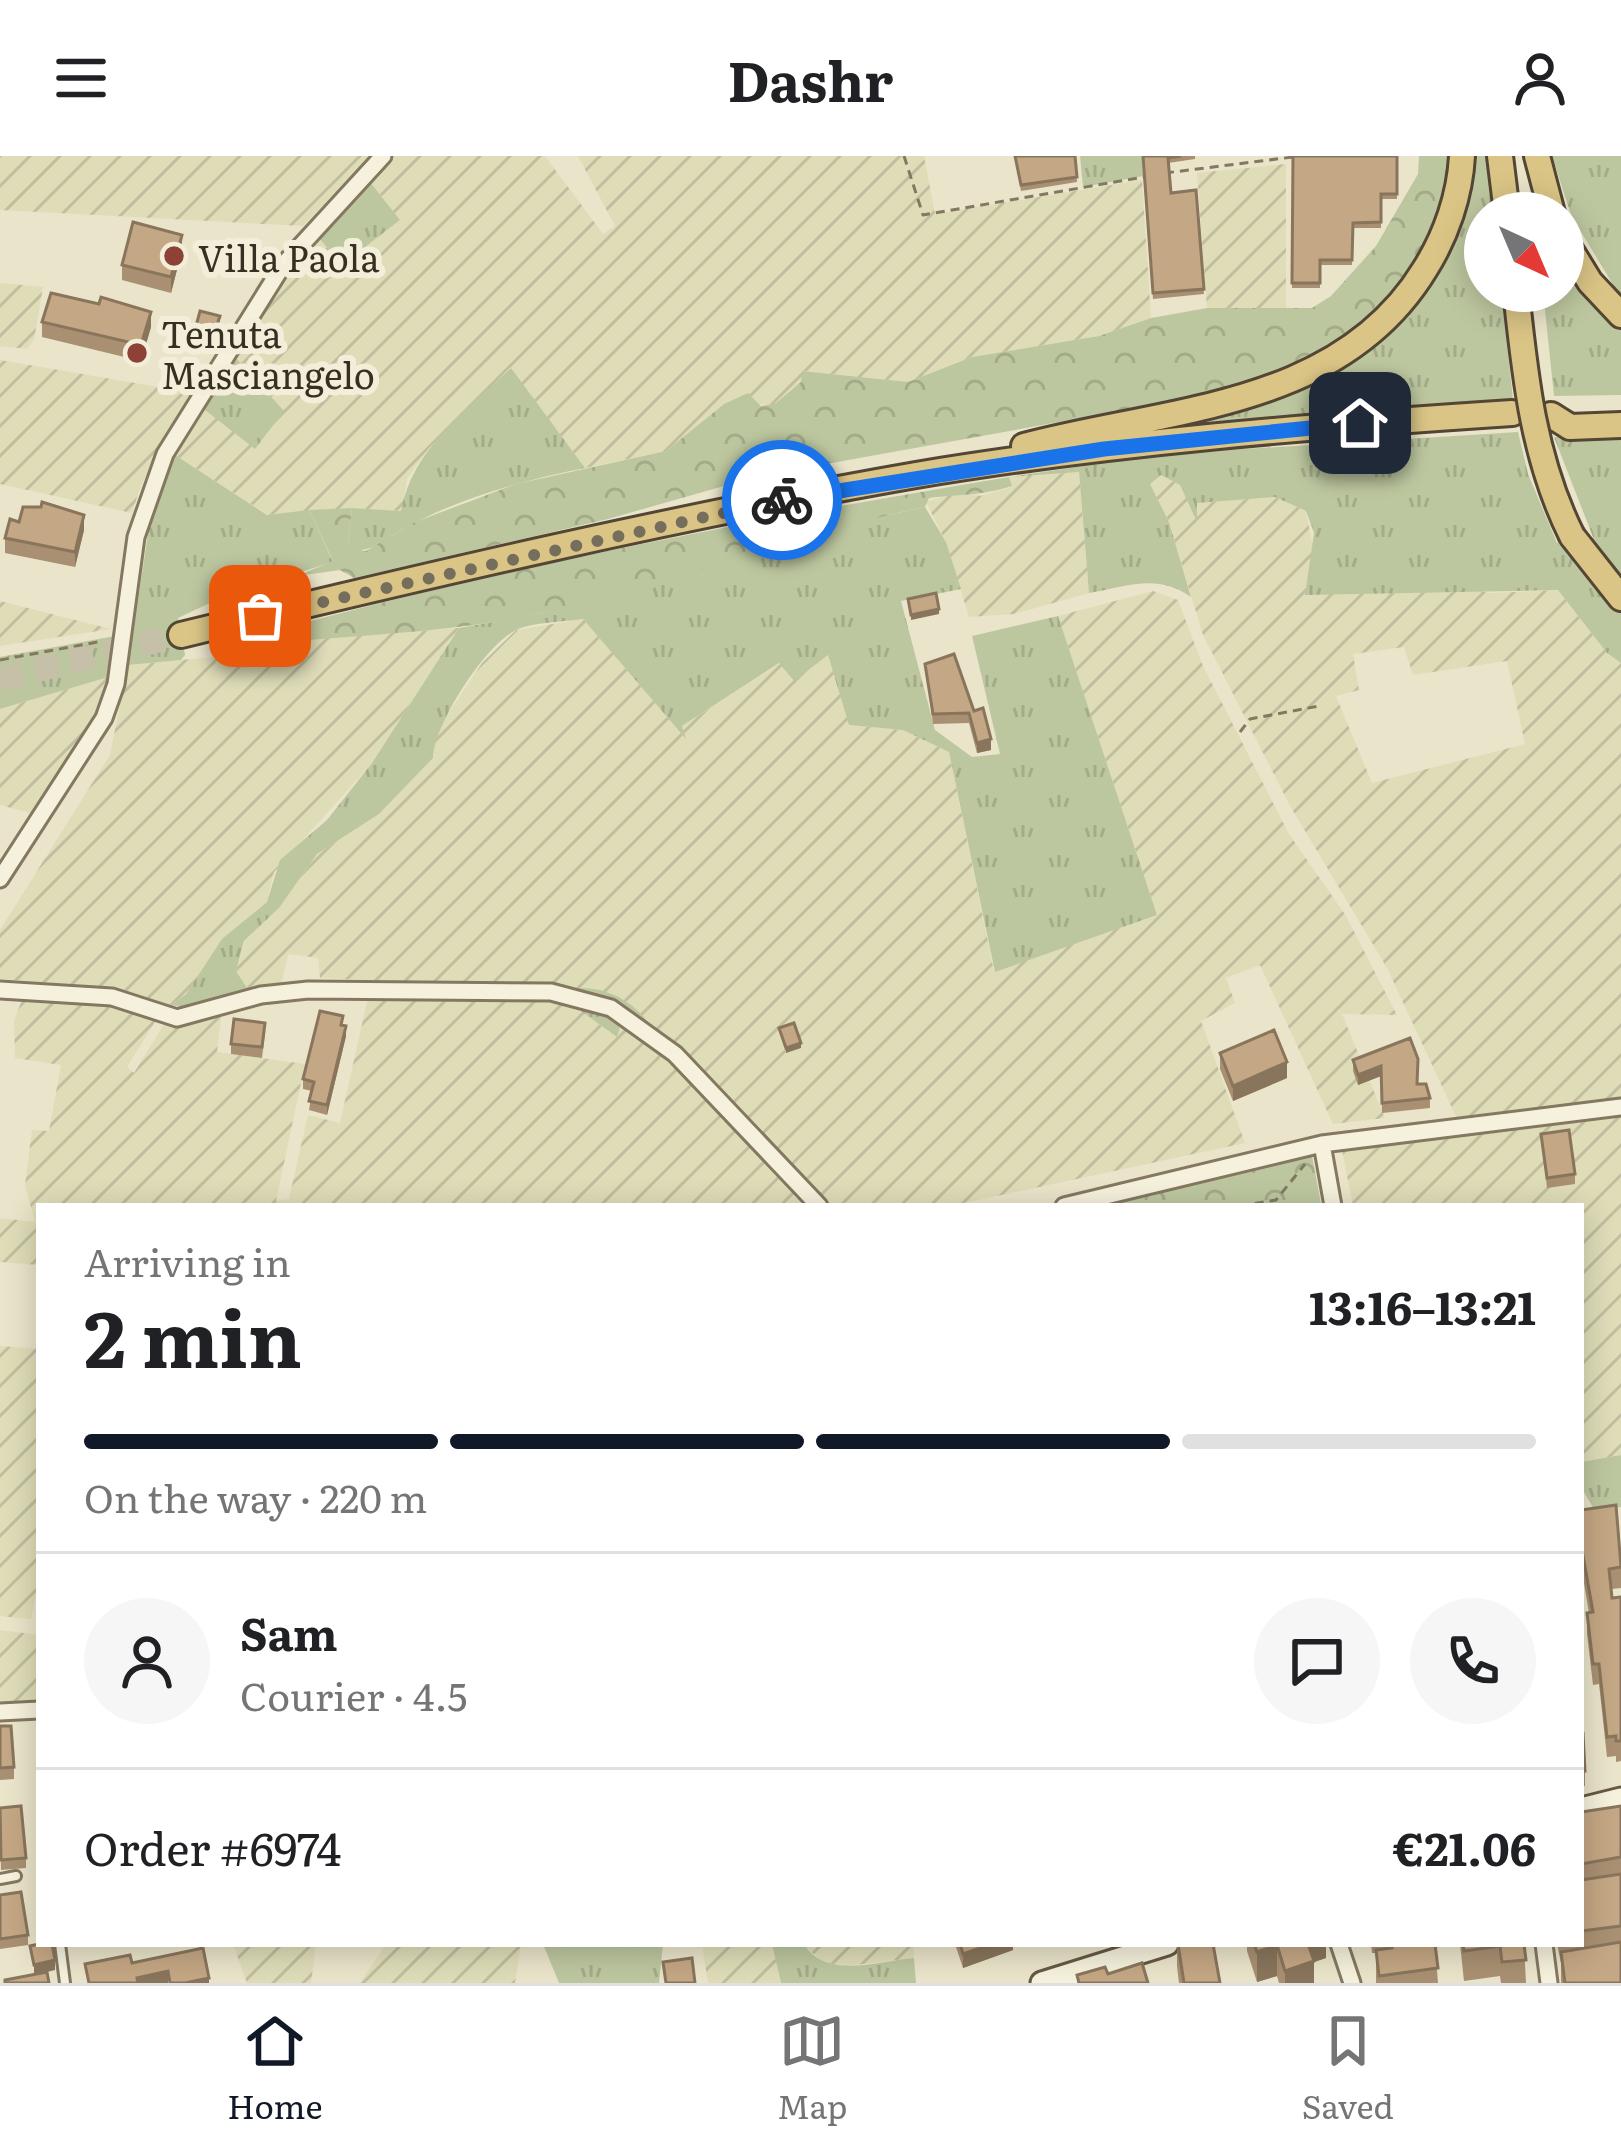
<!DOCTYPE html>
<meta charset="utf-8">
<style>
body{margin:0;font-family:Literata,serif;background:#f6f6f6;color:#202124;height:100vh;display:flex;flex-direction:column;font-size:45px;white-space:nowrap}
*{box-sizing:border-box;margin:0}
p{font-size:39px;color:#757577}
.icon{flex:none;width:66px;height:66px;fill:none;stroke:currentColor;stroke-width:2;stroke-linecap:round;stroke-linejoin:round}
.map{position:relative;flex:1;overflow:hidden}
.panel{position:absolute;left:36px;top:1047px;width:1548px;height:744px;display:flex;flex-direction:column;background:#fff;border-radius:0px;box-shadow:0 6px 30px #0003}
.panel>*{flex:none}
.needle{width:78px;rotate:136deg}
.buttons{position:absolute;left:1464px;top:36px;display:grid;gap:24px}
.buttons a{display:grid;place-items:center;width:120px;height:120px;border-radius:50%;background:#fff;box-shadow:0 6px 30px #0003;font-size:60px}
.pin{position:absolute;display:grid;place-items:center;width:102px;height:102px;color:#fff;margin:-51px;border-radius:24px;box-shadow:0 6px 18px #0006}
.courier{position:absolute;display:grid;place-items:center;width:120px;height:120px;margin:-60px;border:9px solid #1a73e8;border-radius:50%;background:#fff;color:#222;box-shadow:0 3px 15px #0007}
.summary em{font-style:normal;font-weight:700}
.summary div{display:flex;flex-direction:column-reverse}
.summary{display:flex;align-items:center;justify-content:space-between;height:204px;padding:0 48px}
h1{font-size:78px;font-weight:700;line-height:90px}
.bar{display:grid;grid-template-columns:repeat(4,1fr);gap:18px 12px;align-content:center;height:144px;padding:0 48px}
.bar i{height:15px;border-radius:9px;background:#e0e0e0}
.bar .current{background:#111827}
.bar p{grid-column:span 4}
.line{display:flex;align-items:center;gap:30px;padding:0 48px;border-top:3px solid #e0e0e0}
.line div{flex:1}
.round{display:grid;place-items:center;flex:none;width:126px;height:126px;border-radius:63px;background:#f6f6f6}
header{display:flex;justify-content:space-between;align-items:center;height:156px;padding:0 48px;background:#fff;font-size:54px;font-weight:700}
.tab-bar{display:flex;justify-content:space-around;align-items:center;height:168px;border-top:3px solid #e0e0e0;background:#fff;font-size:33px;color:#757577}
.tab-bar a{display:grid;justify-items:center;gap:6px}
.tab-bar .current{color:#111827}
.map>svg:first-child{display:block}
</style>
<header><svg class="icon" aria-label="menu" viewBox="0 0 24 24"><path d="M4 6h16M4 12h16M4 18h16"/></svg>Dashr<svg class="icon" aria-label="person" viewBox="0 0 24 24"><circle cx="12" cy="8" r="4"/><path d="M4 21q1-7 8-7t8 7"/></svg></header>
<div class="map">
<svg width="1621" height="1827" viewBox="0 0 1621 1827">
<defs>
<pattern id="farmland-furrows" width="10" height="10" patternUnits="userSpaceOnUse" patternTransform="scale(3)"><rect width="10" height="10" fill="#dfddb8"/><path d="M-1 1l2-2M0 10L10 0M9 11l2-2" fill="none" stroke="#c0be9e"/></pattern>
<pattern id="grass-tufts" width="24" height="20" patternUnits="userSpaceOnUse" patternTransform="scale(3)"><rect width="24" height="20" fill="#bdc79f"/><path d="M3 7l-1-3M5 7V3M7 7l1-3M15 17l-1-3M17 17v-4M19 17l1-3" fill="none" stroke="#a3ab89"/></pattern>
<pattern id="forest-crowns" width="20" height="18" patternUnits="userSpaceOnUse" patternTransform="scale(3)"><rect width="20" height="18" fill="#bdc79f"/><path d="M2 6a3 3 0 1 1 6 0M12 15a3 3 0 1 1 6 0" fill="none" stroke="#a3ab89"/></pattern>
</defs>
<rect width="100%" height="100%" fill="#eae4ca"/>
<path fill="url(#farmland-furrows)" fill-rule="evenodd" d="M0,0H370L303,70L0,54Z
M392,0H545L603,78L615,70L578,0H924L935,58L1142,24L1151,162L1099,180L972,201L908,226L802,215V226L776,248H724L666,295L585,312L510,212L429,292L407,323L402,355L352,352L268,359L172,297L200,250L283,255L233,199L289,113L319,82L342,109L400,64L370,26Z
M1286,8V155L1207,152L1197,17Z
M0,127L43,131L34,184L27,193L0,190Z
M0,204L194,237L141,329L132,357L0,328Z
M1079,316L1089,437L1014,458L969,461L946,386L926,346L963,334L980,340L1011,331L1009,321Z
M1161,319L1180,329L1197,363V347L1275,341L1306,355L1313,392L1489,437L1558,434L1607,497L1621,507V941L1458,965L1387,812L1289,648L1203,479L1169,366L1149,327ZM1404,491L1413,519L1507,505L1525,588L1372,627L1336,540L1359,534L1353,498Z
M1153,435L1178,444L1203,510L1289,678L1346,760L1397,859L1342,858L1385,962L1333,968L1260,809L1226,822L1235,847L1201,865L1245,987L950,1050H39V1109L0,1106V1062L35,1066L25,1029L32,974L49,975L61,909L15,902L14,865L23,841L110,844L158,861L127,911L134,917L167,863L222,854L217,896L305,908L276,1045L289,1043L308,959L340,967L369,837L567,845L617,881L576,838L552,832L320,822L318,802L288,798L282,826L249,835L236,815L245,785L279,752L317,698L379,658L433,602V580L482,507L516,474L583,463L684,580L682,570L780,507L829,499L850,569L903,574L949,596L994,815L1157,759L1058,460Z
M0,445L111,473L0,490Z
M459,472L372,607L274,716L267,746L223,783L186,838L171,849L115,831L0,823V774L110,599L128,509L235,499L266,488L325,482Z
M112,520L96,568L38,659L0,649V553Z
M1621,959V1299L1581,1306V1050H1353L1342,994Z
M0,1190L39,1193V1422L31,1463L0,1460Z
M0,1474L39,1479V1548L0,1549Z
M233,1788H316L311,1827H247Z
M386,1788H521L515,1827H360Z
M702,1788H772L781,1827H708Z
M913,1788L914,1802L845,1810L823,1806L803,1789Z"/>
<path fill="url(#grass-tufts)" d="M1080,0H1142L1143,20L1083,31Z
M1476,0H1494L1502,57H1485V135H1501L1513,243L1199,268L1193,258C1235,249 1278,241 1318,225C1405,191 1469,91 1476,0Z
M1552,0H1621V142L1571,59Z
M370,26L400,64L342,109L319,82Z
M1563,92L1621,164V239L1554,240L1543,135H1563Z
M233,199L284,255L255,293L200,250Z
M511,212L585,312C524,324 459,342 405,372C387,381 375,396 354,394L348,385L352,352L401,355C412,293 467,253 511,212Z
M1518,276L1528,318L1557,387L1563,385L1586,421L1621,454V507L1607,497L1558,434L1305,439L1314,377L1306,355L1275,341L1197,347V366L1180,329L1161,319L1150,328L1169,366L1191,441C1158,417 1128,430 1089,437L1079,316L1009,321L1164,298Z
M1621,280V423L1589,385L1593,381L1554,281Z
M172,297L267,359L309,354L333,406L227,439L178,462L185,499L181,504L128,509L150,365Z
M925,351L946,386L961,433L901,445L935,574L972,601L1000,598L972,480L1058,460L1157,759L995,816L949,596L903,574L849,569L828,499L794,525L779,507L682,570L686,583L583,463C564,466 533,466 516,474C484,490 434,569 433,602L379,658L317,698L279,752L244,785L236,815L249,835L194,852L171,849L186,838L222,783L267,746L280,704L327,664L372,607L459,472L543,457L813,375Z
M115,480L112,520L0,553V501Z
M411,827L552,832L576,838L579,832C614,831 646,853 658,885L622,864L617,881L567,845L410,836Z
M1621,1299V1351L1595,1355L1581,1331V1306Z
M543,1788H663L659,1827H559Z
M772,1788H804C825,1824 879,1805 914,1802L916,1827H781Z"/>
<path fill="url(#forest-crowns)" d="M1419,0H1457L1438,83L1377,167L1293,218L1204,240L759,320L608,363L354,422L340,414L297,420L333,405L309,354L352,352L348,385L354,393L366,395L415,366L516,328L666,295L724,248L748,237L761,250L776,247L801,226L802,215L908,226L972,201L1099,180L1151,162L1207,152H1312L1331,140L1376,90L1418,18Z
M1009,321L1012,330C980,340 961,338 929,342L925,351C796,377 675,428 547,456C455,477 360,478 266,488L235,499L232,487C485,414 746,365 1009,321Z
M1312,1000L1321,1048L1104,1050Z"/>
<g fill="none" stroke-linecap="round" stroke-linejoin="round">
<path stroke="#c6c0a8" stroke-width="24" stroke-dasharray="24 12" stroke-linecap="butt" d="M0,523L181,479"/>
<defs>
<path id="service" d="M0,1723L16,1720
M60,1788L65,1827"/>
<path id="minor" d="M0,723L104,562L116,528L136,381L165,298L283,109L383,0
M0,834L112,841L177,862L261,839L308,834L551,836L611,852L675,898L819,1050
M1322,988L1333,1050
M1064,1050L1322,988L1621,951
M0,1556L39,1554
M1339,1788L1352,1827
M1544,1788L1549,1827"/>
<path id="secondary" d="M1581,1653L1621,1643
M1042,1827L1167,1788"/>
<path id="trunk" d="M1500,0L1507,57
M1537,0L1552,57
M1563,82L1590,126L1621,159
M1551,259L1570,271L1621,269
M1024,290C1166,252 1340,253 1425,113C1446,80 1460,39 1462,0
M1572,380L1621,442
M181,479C425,420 669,362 916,319C1114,286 1313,270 1512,257"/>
</defs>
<use href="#service" stroke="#847860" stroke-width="14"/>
<use href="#minor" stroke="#847860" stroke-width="21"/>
<use href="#secondary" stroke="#675943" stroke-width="27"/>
<use href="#trunk" stroke="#534634" stroke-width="30"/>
<path stroke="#847860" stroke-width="3" stroke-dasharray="9 6" stroke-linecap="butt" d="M904,0L923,59L1144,21
M1165,17L1301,0
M0,504L103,485
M1240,576L1250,563L1319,550
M1240,1050L1276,1044L1305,1008"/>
<use href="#service" stroke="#f5f1dc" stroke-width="8"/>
<use href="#minor" stroke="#f5f1dc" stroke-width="15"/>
<use href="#secondary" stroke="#f5f1dc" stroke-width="21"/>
<use href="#trunk" stroke="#dbc586" stroke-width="24"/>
<defs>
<path id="trunk-bridge" d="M1516,135C1525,220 1533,302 1572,380"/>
</defs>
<use href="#trunk-bridge" stroke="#534634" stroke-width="30" stroke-linecap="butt"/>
<use href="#trunk-bridge" stroke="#dbc586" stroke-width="24"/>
</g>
<path fill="#a99072" d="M1015,0H1075L1077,26L1021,35Z
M1143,0H1195V3L1168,7L1171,37L1196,34L1204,138L1153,143Z
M1293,0H1397V43H1381V72H1353L1352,109H1320V132H1292Z
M182,94L171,137L122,124V109Z
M220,165L215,180L196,175V170Z
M42,166L151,171L141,205L42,181Z
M19,366L84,374L75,411L5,397V382Z
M925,508L974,555L991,594L977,597L969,567L933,568Z
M343,870L346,880L327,959L309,954L312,935L303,933V923Z
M265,877L262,902L231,898V888Z
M1220,897L1287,922L1233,945L1220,913Z
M1353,904L1418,928L1430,942V952L1382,957L1381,920L1358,929L1353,915Z
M1541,978L1575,1018V1028L1547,1032Z
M1581,1354L1621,1393V1432L1611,1433L1612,1442L1621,1441V1605L1616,1606V1600L1607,1601L1599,1528L1593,1529L1587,1478V1457H1589L1581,1409Z
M0,1570L14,1611V1623L0,1624Z
M1581,1577L1585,1615V1630L1581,1631Z
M1621,1650V1827H1561V1807L1557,1788H1581V1656Z
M0,1652L26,1702V1712L1,1714Z
M0,1739L28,1779V1789L0,1793Z
M339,1788H377L376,1791Z
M955,1788H1013V1794L963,1812Z
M1177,1788H1213L1220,1827H1179L1177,1810Z
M1247,1788H1326V1802L1314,1806V1827H1279L1277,1820L1257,1826L1247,1795Z
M1371,1788H1435L1438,1827H1376V1797H1372Z
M1460,1788H1524L1526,1827H1501L1500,1820L1464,1825Z"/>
<path fill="#89755c" d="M182,79V94L171,137V121Z
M151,156V171L141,205V189Z
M84,359V374L75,411V396Z
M939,453V458L911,464V459Z
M991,583V594L977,597V587Z
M346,870V880L327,959V949Z
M801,887V892L786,897V892Z
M1287,906V922L1233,945V930Z
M1381,910V920L1358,929V919Z
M992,1788H1013V1794L963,1812V1798Z
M1305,1788H1326V1802L1314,1806V1827H1285V1815Z
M1277,1789V1820L1257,1826V1796Z
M55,1804V1814L34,1819V1809Z
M168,1815V1827H137V1822Z
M209,1822V1827H185Z"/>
<path fill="#c4a784" stroke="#89755c" stroke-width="3" d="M1015,0H1075L1077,21L1021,29Z
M1143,0H1181L1168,2L1171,37L1196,34L1204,133L1153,137Z
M1293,0H1397V38H1381V66L1353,67L1352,104H1320V127H1292Z
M133,66L182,79L171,121L122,109Z
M51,137L99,148L101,141L151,156L141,189L42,166Z
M200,155L220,160L215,175L196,170Z
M42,346L84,359L75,396L5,382L10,363L19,366L23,351H41Z
M936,437L939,453L911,459L908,443Z
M954,498L974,555L983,552L991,583L977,587L969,557L933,558L925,508Z
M320,855L343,860L341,869L346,870L327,949L309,945L314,926L303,923Z
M234,863L265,867L262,891L231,888Z
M794,867L801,887L786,892L779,872Z
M1274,874L1287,906L1233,930L1220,897Z
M1410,882L1418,903L1417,928H1426L1430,942L1382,947L1381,910L1358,919L1353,904Z
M1569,974L1575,1018L1547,1022L1541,978Z
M1616,1349L1621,1411L1609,1413L1612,1442L1621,1441V1585H1616V1580L1607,1581L1599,1508H1593L1587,1457L1593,1456L1581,1388V1354Z
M0,1570H11L14,1611L0,1612Z
M1581,1577H1583L1585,1615H1581Z
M21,1650L26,1702L1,1704L0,1652Z
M1621,1650V1701L1581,1708V1656Z
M1621,1718V1770L1581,1775V1724Z
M21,1736L28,1779L0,1783V1739Z
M1621,1786V1827H1565L1561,1796Z
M39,1788H52L55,1804L34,1809L30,1790Z
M960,1788H992L963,1798Z
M1178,1788H1213L1220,1827H1184Z
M1254,1788H1308L1314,1805L1285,1815L1277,1789L1257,1796Z
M1392,1788H1435L1438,1812L1379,1820L1376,1794L1392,1792Z
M1463,1788H1524L1526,1804L1502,1806L1500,1790L1464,1795Z
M203,1792L209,1822L185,1827H170L168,1815L137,1822L138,1827H89L85,1808L130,1799L132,1807Z
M692,1802L695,1827H666L663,1806Z
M1142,1807L1148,1827H1079L1077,1819L1105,1811L1108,1818Z
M47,1816L49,1827H5V1824Z"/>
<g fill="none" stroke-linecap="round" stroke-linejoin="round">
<path stroke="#766e5d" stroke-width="12" stroke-dasharray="0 21.6" d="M260,460L782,344"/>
<path stroke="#1a73e8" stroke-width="15" d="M782,344L1104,293L1360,267"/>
</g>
<g fill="#8d4137" stroke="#f2eed9" stroke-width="4.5">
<circle cx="174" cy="100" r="12"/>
<circle cx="137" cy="197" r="12"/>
</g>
<g text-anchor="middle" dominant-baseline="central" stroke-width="12" stroke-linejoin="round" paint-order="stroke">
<g font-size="36" fill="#372f22" stroke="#f2eed9" text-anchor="start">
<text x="198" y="100">Villa Paola</text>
<text x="161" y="176">Tenuta<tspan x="161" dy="41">Masciangelo</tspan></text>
</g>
</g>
</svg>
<div class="buttons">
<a><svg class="needle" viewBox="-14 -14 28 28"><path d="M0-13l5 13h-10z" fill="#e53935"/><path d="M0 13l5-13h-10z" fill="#757577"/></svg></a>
</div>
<div class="pin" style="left:260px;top:460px;background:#ea580c"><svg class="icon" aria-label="bag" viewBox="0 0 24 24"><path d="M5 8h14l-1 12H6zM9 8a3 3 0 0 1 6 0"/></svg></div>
<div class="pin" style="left:1360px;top:267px;background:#1f2937"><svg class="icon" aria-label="home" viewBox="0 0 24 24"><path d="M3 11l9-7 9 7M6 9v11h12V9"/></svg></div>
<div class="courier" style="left:782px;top:344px"><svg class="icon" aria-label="bike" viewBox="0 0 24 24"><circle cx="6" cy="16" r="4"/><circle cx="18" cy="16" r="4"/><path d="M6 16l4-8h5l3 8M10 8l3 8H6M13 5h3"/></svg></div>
<section class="panel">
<div class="summary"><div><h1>2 min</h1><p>Arriving in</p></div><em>13:16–13:21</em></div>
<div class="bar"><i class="current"></i><i class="current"></i><i class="current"></i><i></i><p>On the way · 220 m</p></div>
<div class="line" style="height:216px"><a class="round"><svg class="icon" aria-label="person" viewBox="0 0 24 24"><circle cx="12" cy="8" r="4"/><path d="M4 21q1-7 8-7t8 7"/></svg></a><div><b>Sam</b><p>Courier · 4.5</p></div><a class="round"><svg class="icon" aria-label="chat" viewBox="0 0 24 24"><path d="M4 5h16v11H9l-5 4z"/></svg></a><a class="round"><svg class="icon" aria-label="phone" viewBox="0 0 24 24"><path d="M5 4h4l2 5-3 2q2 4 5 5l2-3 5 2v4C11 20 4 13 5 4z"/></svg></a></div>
<div class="line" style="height:156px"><div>Order #6974</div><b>€21.06</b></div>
</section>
</div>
<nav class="tab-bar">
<a class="current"><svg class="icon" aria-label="home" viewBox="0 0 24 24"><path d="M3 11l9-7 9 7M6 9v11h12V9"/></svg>Home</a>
<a><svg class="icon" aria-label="map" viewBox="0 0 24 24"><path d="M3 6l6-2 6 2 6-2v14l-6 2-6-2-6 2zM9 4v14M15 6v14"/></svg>Map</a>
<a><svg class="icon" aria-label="saved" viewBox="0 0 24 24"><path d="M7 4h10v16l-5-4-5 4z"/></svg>Saved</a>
</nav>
